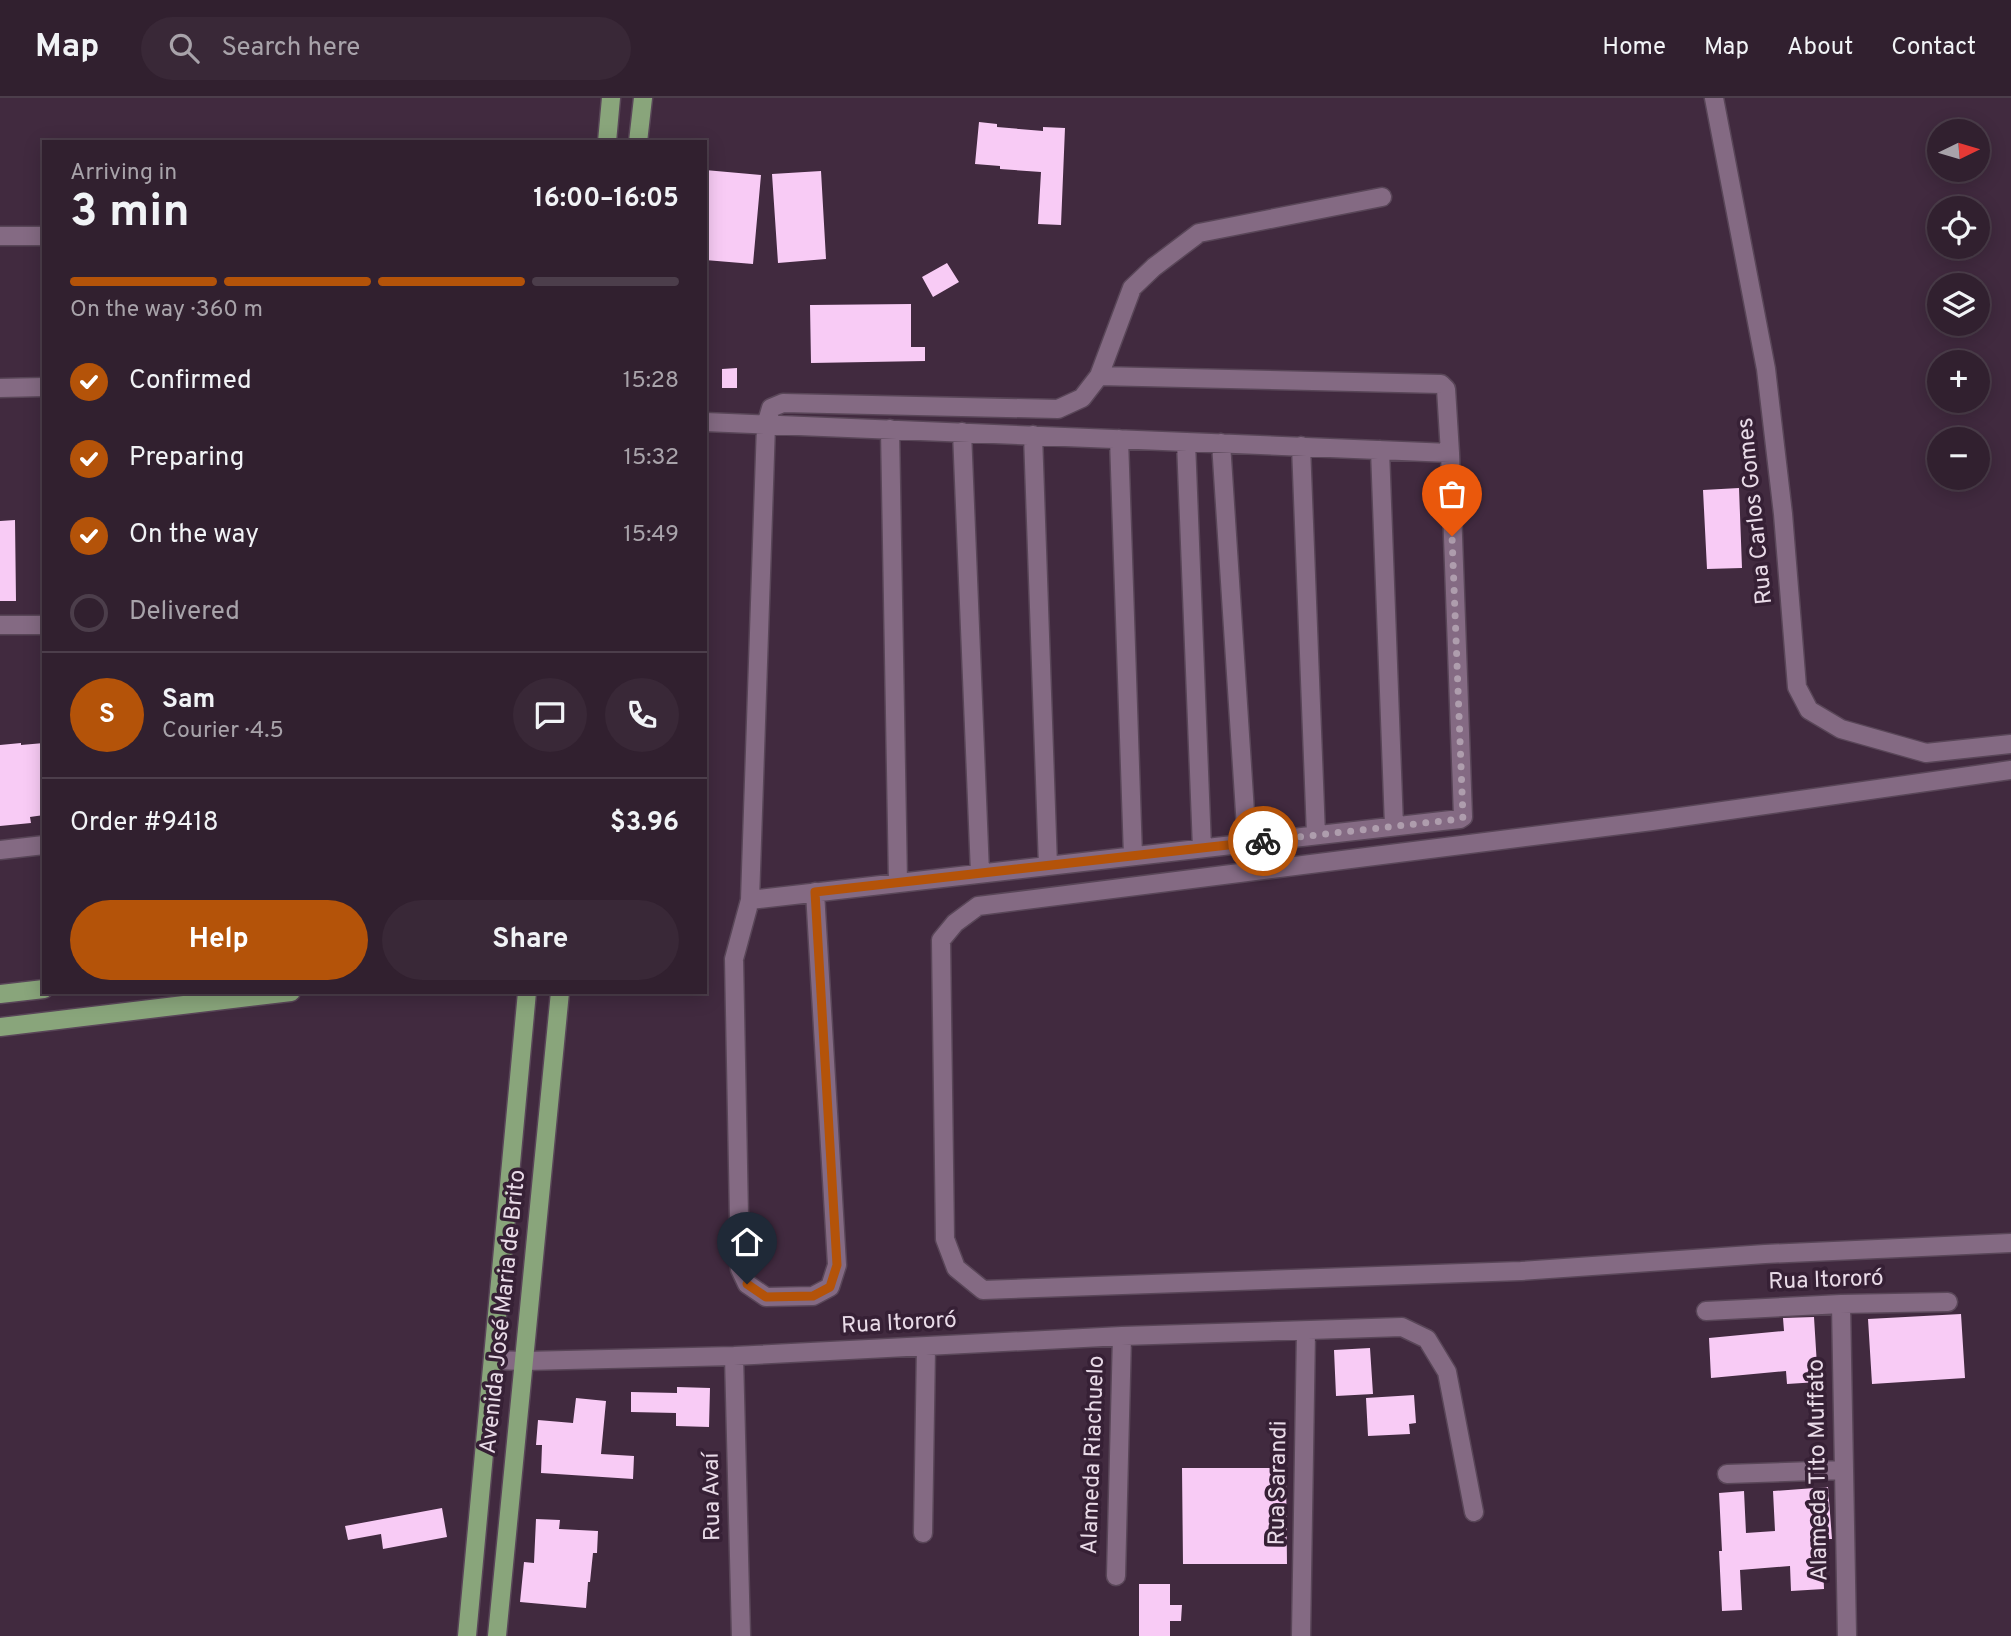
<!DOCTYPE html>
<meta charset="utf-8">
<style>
body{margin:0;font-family:Overpass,sans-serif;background:#392837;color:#f1f3f6;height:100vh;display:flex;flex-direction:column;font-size:26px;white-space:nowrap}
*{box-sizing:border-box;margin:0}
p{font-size:23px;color:#a8a3aa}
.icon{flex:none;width:38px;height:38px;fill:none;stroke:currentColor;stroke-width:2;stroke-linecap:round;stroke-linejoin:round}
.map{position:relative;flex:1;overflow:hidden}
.side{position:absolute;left:42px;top:42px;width:665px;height:854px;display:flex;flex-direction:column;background:#31202f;border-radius:0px;box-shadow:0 4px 18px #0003,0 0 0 2px #4c3e4b}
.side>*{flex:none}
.needle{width:46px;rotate:85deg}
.controls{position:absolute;left:1927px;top:21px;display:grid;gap:14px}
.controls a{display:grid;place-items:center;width:63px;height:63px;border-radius:50%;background:#31202f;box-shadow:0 4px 18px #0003,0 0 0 2px #4c3e4b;font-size:35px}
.pin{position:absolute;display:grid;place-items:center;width:60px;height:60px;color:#fff;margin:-72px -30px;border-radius:50% 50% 50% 0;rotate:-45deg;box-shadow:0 0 7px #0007}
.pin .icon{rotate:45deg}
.courier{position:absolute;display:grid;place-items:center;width:70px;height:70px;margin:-35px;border:5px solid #b45309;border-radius:50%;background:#fff;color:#222;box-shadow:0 2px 9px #0007}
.head em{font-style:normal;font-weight:700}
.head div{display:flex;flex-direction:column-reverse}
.head{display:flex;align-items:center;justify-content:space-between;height:119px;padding:0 28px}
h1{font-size:46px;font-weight:700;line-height:52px}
.bar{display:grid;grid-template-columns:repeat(4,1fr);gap:10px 7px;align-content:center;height:84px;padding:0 28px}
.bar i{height:9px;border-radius:5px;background:#4c3e4b}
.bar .current{background:#b45309}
.bar p{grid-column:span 4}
.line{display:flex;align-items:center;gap:18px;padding:0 28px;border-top:2px solid #4c3e4b}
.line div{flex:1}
.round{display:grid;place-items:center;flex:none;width:74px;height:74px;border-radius:37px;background:#392837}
ol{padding:0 28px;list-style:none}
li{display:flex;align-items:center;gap:21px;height:77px}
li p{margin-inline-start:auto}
li .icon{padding:7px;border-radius:50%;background:#b45309;color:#fff;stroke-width:4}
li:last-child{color:#a8a3aa}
li i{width:38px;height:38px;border:4px solid #4c3e4b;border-radius:50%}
.primary-button{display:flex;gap:14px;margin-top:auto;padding:14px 28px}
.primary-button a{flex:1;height:80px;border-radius:42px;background:#b45309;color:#fff;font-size:28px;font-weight:700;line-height:80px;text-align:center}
.primary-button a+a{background:#392837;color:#f1f3f6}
header{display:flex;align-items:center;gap:42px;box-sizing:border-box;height:98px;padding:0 35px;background:#31202f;border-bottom:2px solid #4c3e4b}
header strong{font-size:33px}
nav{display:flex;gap:38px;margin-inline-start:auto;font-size:24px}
.search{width:490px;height:63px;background:#392837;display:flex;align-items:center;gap:18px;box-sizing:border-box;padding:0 24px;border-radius:38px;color:#a8a3aa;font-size:26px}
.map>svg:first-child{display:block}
</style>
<header>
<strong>Map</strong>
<div class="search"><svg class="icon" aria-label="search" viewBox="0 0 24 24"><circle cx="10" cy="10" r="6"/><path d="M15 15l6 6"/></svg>Search here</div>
<nav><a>Home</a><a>Map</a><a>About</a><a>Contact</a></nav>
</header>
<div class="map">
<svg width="2011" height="1538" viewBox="0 0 2011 1538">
<rect width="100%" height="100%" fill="#412a3f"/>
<path fill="#f8cbf5" d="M979,24L997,26V29L1043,33V29L1065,30L1061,127L1038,126L1041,74L1000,71V68L975,66Z
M705,72L761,77L753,166L705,162Z
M821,73L826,161L778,165L772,76Z
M947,165L959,184L933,199L922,179Z
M911,206V249H925V263L811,265L810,207Z
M737,270V290H722V271Z
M1739,390L1742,470L1707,471L1703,392Z
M15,422L16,503H0V423Z
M21,645V647L44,645V717L30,719L31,725L0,728V647Z
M1961,1216L1965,1280L1872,1286L1868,1221Z
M1814,1219L1818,1284L1787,1286L1786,1273L1711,1280L1709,1240L1784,1233L1783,1220Z
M1370,1250L1373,1296L1336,1298L1334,1252Z
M677,1289L710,1290L709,1329L676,1328V1315L631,1314V1294L677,1295Z
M1414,1297L1416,1325L1409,1326L1410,1336L1368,1338L1366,1300Z
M576,1300L606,1303L601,1356L634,1358L633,1381L541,1375L542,1347H536L538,1322L573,1325Z
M1182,1370H1286L1287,1466H1183Z
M1828,1389L1832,1441H1822L1824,1491L1791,1493L1790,1468L1740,1472L1742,1512L1722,1513L1719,1453H1722L1719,1395L1744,1393L1746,1435L1775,1433L1773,1393Z
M442,1410L447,1439L383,1451L381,1436L348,1442L345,1428Z
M536,1421L560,1422L559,1431L598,1433L597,1455H593L590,1484H588L586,1510L520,1504L524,1464L534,1465Z
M1139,1486H1170V1507H1182L1181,1523H1170V1538H1139Z"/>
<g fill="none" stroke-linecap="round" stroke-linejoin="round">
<defs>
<path id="minor" d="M1714,0L1766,271L1783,416L1797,589L1809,612L1841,631L1926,655L2011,646
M0,138H44
M1099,278L1441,286L1446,291L1450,355
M0,290L44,289
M705,324L1450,355L1463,719L1460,721L750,802
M890,331L898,785
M962,334L980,775
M1033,337L1048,768
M1119,341L1133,758
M1186,344L1202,750
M1221,345L1247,745
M1301,348L1316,737
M1380,352L1394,728
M0,527H44
M2011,672L1652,723L978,808L955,825L941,842L945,1141L956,1170L983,1192L1521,1173L1765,1156L2011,1145
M0,752L44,747
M815,794L837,1167L830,1189L813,1198L766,1199L747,1186L740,1171L734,861L750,802L766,327L771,310L783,305L1058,311L1082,300L1099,278L1132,190L1154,169L1199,135L1382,99
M1841,1206L1847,1538
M1706,1213L1841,1206L1948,1204
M734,1258L741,1538
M494,1262L525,1263L734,1258L1122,1238L1402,1229L1427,1241L1447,1274L1474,1414
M1727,1376L1843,1372
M923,1435L926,1249
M1116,1478L1122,1238
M1301,1538L1306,1233"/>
<path id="major" d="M607,44L611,0
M638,44L643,0
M0,896L44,891
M0,929L291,894
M467,1538L527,894
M497,1538L560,894"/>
</defs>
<use href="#minor" stroke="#594658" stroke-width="21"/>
<use href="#major" stroke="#594658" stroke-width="21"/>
<use href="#minor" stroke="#846a83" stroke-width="18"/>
<use href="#major" stroke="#89a57b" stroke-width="18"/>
</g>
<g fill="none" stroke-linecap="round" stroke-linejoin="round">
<path stroke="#ae9dad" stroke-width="7" stroke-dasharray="0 12.6" d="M1263,743L1460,721L1463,719L1452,438"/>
<path stroke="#b45309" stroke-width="9" d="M747,1186L766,1199L813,1198L830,1189L837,1167L815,794L1263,743"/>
</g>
<g text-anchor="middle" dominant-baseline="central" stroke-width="7" stroke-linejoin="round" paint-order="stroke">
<g font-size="23" fill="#e9dbe8" stroke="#362035">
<text transform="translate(1756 413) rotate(-96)">Rua Carlos Gomes</text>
<text transform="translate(1826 1183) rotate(-2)">Rua Itororó</text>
<text transform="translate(504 1214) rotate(-84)">Avenida José Maria de Brito</text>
<text transform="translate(899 1226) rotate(-3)">Rua Itororó</text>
<text transform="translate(1094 1357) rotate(-88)">Alameda Riachuelo</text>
<text transform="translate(1819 1372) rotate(-91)">Alameda Tito Muffato</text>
<text transform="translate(1279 1385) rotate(-89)">Rua Sarandi</text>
<text transform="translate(713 1399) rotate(-91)">Rua Avaí</text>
</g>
</g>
</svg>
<div class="controls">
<a><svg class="needle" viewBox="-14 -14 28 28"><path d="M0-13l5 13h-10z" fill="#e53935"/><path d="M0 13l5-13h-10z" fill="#a8a3aa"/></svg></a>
<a><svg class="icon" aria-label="locate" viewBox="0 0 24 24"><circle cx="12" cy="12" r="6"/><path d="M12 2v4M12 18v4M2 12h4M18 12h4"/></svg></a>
<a><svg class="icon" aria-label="layers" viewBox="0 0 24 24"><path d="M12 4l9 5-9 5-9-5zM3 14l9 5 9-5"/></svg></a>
<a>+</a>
<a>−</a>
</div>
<div class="pin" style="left:1452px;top:438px;background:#ea580c"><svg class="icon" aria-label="bag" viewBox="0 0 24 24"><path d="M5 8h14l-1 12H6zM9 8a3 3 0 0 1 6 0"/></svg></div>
<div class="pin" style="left:747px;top:1186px;background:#1f2937"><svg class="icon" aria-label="home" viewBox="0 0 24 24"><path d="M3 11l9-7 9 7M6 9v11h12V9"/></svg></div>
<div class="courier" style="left:1263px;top:743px"><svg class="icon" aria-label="bike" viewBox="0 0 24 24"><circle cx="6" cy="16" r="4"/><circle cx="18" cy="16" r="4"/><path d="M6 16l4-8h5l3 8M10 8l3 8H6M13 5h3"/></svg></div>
<section class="side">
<div class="head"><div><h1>3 min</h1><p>Arriving in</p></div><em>16:00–16:05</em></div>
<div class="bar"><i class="current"></i><i class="current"></i><i class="current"></i><i></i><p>On the way · 360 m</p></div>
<ol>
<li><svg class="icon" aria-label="check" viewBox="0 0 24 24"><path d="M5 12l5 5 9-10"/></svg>Confirmed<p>15:28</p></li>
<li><svg class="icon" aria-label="check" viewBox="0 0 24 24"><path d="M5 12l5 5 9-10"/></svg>Preparing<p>15:32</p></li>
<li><svg class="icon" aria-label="check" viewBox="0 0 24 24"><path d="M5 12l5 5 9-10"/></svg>On the way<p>15:49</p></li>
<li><i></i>Delivered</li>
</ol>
<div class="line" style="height:126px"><b class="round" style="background:#b45309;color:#fff">S</b><div><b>Sam</b><p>Courier · 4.5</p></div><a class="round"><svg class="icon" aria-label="chat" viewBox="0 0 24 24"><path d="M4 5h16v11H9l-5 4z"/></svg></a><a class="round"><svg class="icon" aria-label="phone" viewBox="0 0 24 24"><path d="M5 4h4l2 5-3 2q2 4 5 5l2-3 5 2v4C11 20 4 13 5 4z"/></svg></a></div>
<div class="line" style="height:91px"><div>Order #9418</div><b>$3.96</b></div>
<div class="primary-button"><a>Help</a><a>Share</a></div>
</section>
</div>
